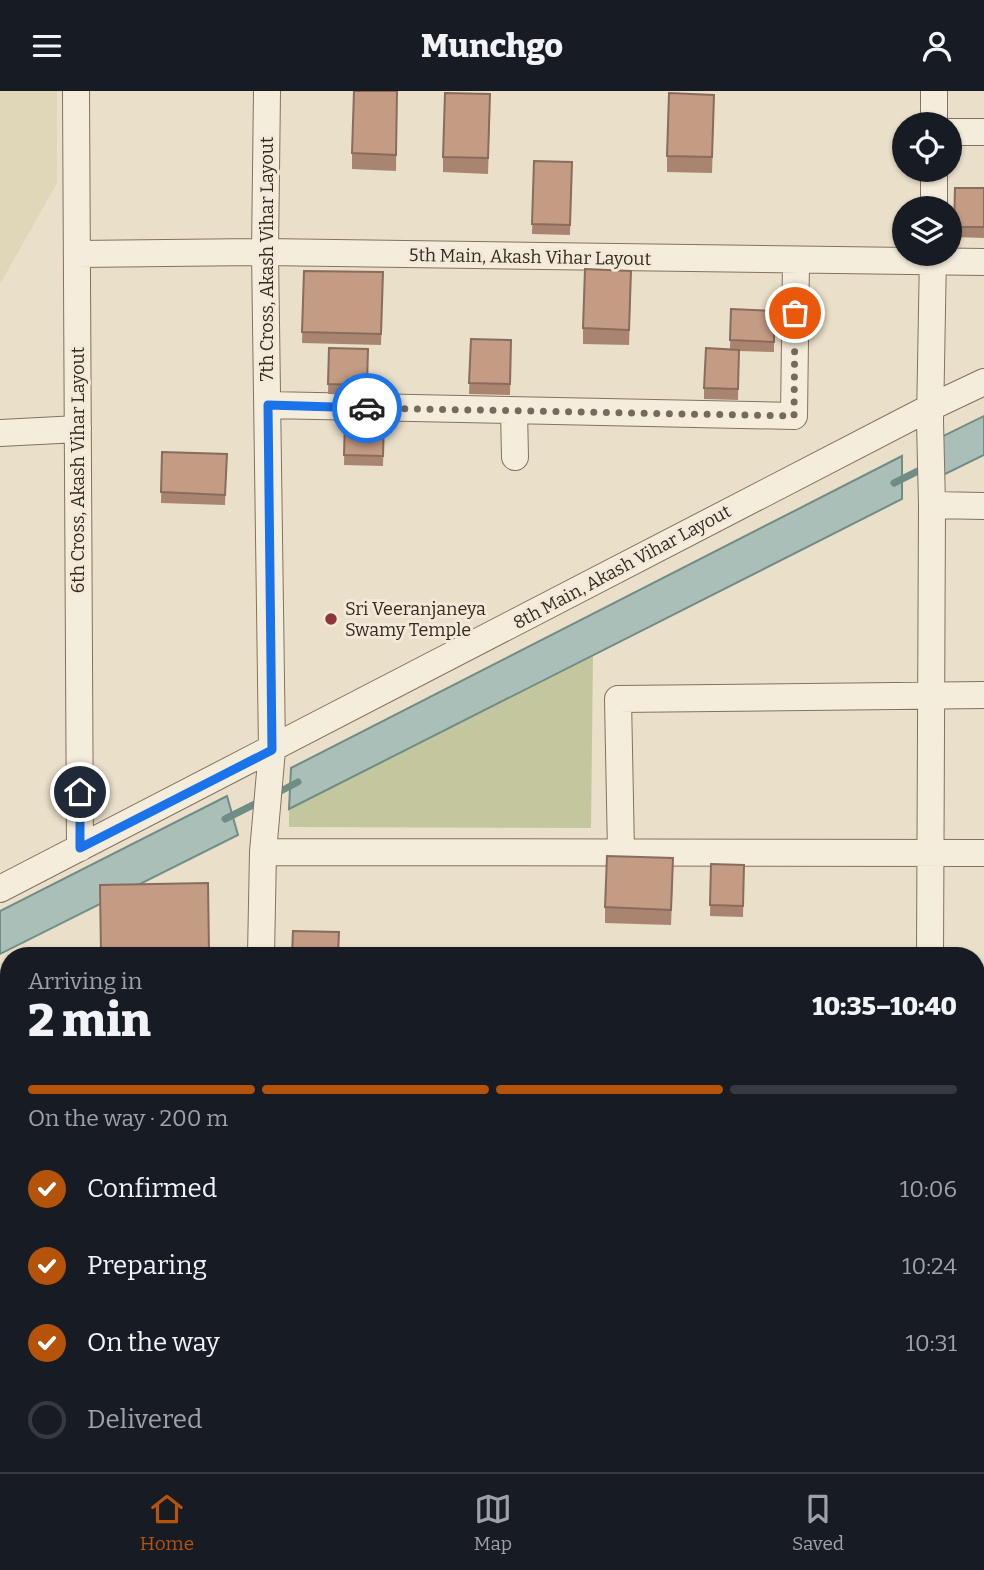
<!DOCTYPE html>
<meta charset="utf-8">
<style>
body{margin:0;font-family:Bitter,serif;background:#20242c;color:#f1f3f6;height:100vh;display:flex;flex-direction:column;font-size:26px;white-space:nowrap}
*{box-sizing:border-box;margin:0}
p{font-size:23px;color:#9ea1a6}
.icon{flex:none;width:38px;height:38px;fill:none;stroke:currentColor;stroke-width:2;stroke-linecap:round;stroke-linejoin:round}
.map{position:relative;flex:1;overflow:hidden}
.details{position:absolute;left:0px;top:856px;width:985px;height:527px;display:flex;flex-direction:column;background:#171b24;border-radius:28px 28px 0 0;box-shadow:0 2px 5px #0004}
.details>*{flex:none}
.tools{position:absolute;left:892px;top:21px;display:grid;gap:14px}
.tools a{display:grid;place-items:center;width:70px;height:70px;border-radius:50%;background:#171b24;box-shadow:0 2px 5px #0004;font-size:35px}
.pin{position:absolute;display:grid;place-items:center;width:60px;height:60px;color:#fff;margin:-30px;border:4px solid #fff;border-radius:50%;box-shadow:0 2px 7px #0007}
.courier{position:absolute;display:grid;place-items:center;width:70px;height:70px;margin:-35px;border:5px solid #1a73e8;border-radius:50%;background:#fff;color:#222;box-shadow:0 2px 9px #0007}
.headline em{font-style:normal;font-weight:800}
.headline div{display:flex;flex-direction:column-reverse}
.headline{display:flex;align-items:center;justify-content:space-between;height:119px;padding:0 28px}
h1{font-size:46px;font-weight:800;line-height:52px}
.bar{display:grid;grid-template-columns:repeat(4,1fr);gap:10px 7px;align-content:center;height:84px;padding:0 28px}
.bar i{height:9px;border-radius:5px;background:#363941}
.bar .selected{background:#b45309}
.bar p{grid-column:span 4}
ol{padding:0 28px;list-style:none}
li{display:flex;align-items:center;gap:21px;height:77px}
li p{margin-inline-start:auto}
li .icon{padding:7px;border-radius:50%;background:#b45309;color:#fff;stroke-width:4}
li:last-child{color:#9ea1a6}
li i{width:38px;height:38px;border:4px solid #363941;border-radius:50%}
header{display:flex;justify-content:space-between;align-items:center;height:91px;padding:0 28px;background:#171b24;font-size:32px;font-weight:800}
.tabs{display:flex;justify-content:space-around;align-items:center;height:98px;border-top:2px solid #363941;background:#171b24;font-size:19px;color:#9ea1a6}
.tabs a{display:grid;justify-items:center;gap:4px}
.tabs .selected{color:#b45309}
.map>svg:first-child{display:block}
</style>
<header><svg class="icon" aria-label="menu" viewBox="0 0 24 24"><path d="M4 6h16M4 12h16M4 18h16"/></svg>Munchgo<svg class="icon" aria-label="person" viewBox="0 0 24 24"><circle cx="12" cy="8" r="4"/><path d="M4 21q1-7 8-7t8 7"/></svg></header>
<div class="map">
<svg width="984" height="1381" viewBox="0 0 984 1381">
<rect width="100%" height="100%" fill="#eadfc9"/>
<path fill="#dfd7b7" d="M0,0H57V92L0,193Z"/>
<path fill="#c4c79e" d="M593,564L591,737L289,736V718Z
M984,929V1381H839L825,1374H976V931Z
M537,1374H804L802,1381H533Z"/>
<path fill="#a9bfb7" stroke="#708c84" stroke-width="2" d="M984,325V364L939,386L937,348Z
M902,365V408L289,718L291,677Z
M227,705L238,744L0,863V820Z"/>
<g fill="none" stroke-linecap="round" stroke-linejoin="round">
<path stroke="#708c84" stroke-width="7" d="M894,392L924,377
M275,703L298,691
M225,728L261,710"/>
<defs>
<path id="street" d="M76,0L80,757
M934,33V0
M950,41H984
M934,117V79
M77,163L265,161L984,171
M268,314L794,325L796,170
M514,320L515,366
M0,342L78,338
M932,414L984,415
M263,761L984,762
M621,761L618,608L984,604
M0,798L931,316L984,291
M261,864L263,761L272,659L265,161L267,0
M930,864L932,414L930,330L933,163
M0,901H9
M0,1062L9,1079
M246,1381V1374
M823,1381L824,1374"/>
</defs>
<use href="#street" stroke="#84725f" stroke-width="28"/>
<use href="#street" stroke="#f5eddb" stroke-width="26"/>
</g>
<path fill="#a98571" d="M397,0L396,80L352,78V62Z
M490,19L488,83L443,81V66Z
M714,20L712,82L667,81V65Z
M534,70L572,71L570,144L532,143Z
M955,97H984V147L954,146Z
M304,180L383,181L381,254L302,252Z
M631,196L629,254L583,253V237Z
M731,218L774,220V261L739,260L738,309L704,308V297L730,258Z
M471,248L511,249L510,304L469,303Z
M329,257L368,258L367,305L328,303Z
M345,328L384,329L383,375L344,374Z
M162,361L227,363L225,414L161,412Z
M711,773L744,774L743,826L710,825Z
M673,783L671,834L605,832V816Z
M208,792L209,864H101L100,794Z
M49,1374H79V1381H49Z"/>
<path fill="#c49b83" stroke="#896c5c" stroke-width="2" d="M354,0H397L396,64L352,62Z
M445,2L490,3L488,67L443,66Z
M669,2L714,4L712,66L667,65Z
M534,70L572,71L570,134L532,133Z
M955,97H984V136H954Z
M585,178L631,180L629,239L583,237Z
M304,180L383,181L381,243L302,241Z
M731,218L774,220V251L730,249Z
M471,248L511,249L510,293L469,292Z
M329,257L368,258L367,294L328,293Z
M706,257L739,259L738,298L704,297Z
M345,328L384,329L383,365L344,364Z
M162,361L227,363L225,404L161,401Z
M607,765L673,767L671,819L605,816Z
M711,773L744,774L743,815L710,814Z
M208,792L209,861L101,863L100,794Z
M293,840L339,841L338,864H292Z
M49,1374H79V1378L49,1376Z"/>
<g fill="none" stroke-linecap="round" stroke-linejoin="round">
<path stroke="#756a5c" stroke-width="7" stroke-dasharray="0 12.6" d="M367,317L794,325L795,222"/>
<path stroke="#1a73e8" stroke-width="9" d="M80,701V757L272,659L268,314L367,317"/>
</g>
<circle fill="#8d363a" stroke="#f2e9d8" stroke-width="2.5" cx="331" cy="528" r="7"/>
<g text-anchor="middle" dominant-baseline="central" stroke-width="6" stroke-linejoin="round" paint-order="stroke">
<g font-size="18" fill="#362b21" stroke="#f2e9d8">
<text transform="translate(530 166) rotate(1)">5th Main, Akash Vihar Layout</text>
<text transform="translate(267 168) rotate(-90)">7th Cross, Akash Vihar Layout</text>
<text transform="translate(78 379) rotate(-90)">6th Cross, Akash Vihar Layout</text>
<text transform="translate(622 476) rotate(-28)">8th Main, Akash Vihar Layout</text>
</g>
<g font-size="18" fill="#362b21" stroke="#f2e9d8" text-anchor="start">
<text x="345" y="518">Sri Veeranjaneya<tspan x="345" dy="21">Swamy Temple</tspan></text>
</g>
</g>
</svg>
<div class="tools">
<a><svg class="icon" aria-label="locate" viewBox="0 0 24 24"><circle cx="12" cy="12" r="6"/><path d="M12 2v4M12 18v4M2 12h4M18 12h4"/></svg></a>
<a><svg class="icon" aria-label="layers" viewBox="0 0 24 24"><path d="M12 4l9 5-9 5-9-5zM3 14l9 5 9-5"/></svg></a>
</div>
<div class="pin" style="left:795px;top:222px;background:#ea580c"><svg class="icon" aria-label="bag" viewBox="0 0 24 24"><path d="M5 8h14l-1 12H6zM9 8a3 3 0 0 1 6 0"/></svg></div>
<div class="pin" style="left:80px;top:701px;background:#1f2937"><svg class="icon" aria-label="home" viewBox="0 0 24 24"><path d="M3 11l9-7 9 7M6 9v11h12V9"/></svg></div>
<div class="courier" style="left:367px;top:317px"><svg class="icon" aria-label="car" viewBox="0 0 24 24"><path d="M5 17H2v-5l4-1 3-4h7l3 4 3 1v5h-3M9 17h6M6 11h13"/><circle cx="7" cy="17" r="2"/><circle cx="17" cy="17" r="2"/></svg></div>
<section class="details">
<div class="headline"><div><h1>2 min</h1><p>Arriving in</p></div><em>10:35–10:40</em></div>
<div class="bar"><i class="selected"></i><i class="selected"></i><i class="selected"></i><i></i><p>On the way · 200 m</p></div>
<ol>
<li><svg class="icon" aria-label="check" viewBox="0 0 24 24"><path d="M5 12l5 5 9-10"/></svg>Confirmed<p>10:06</p></li>
<li><svg class="icon" aria-label="check" viewBox="0 0 24 24"><path d="M5 12l5 5 9-10"/></svg>Preparing<p>10:24</p></li>
<li><svg class="icon" aria-label="check" viewBox="0 0 24 24"><path d="M5 12l5 5 9-10"/></svg>On the way<p>10:31</p></li>
<li><i></i>Delivered</li>
</ol>
</section>
</div>
<nav class="tabs">
<a class="selected"><svg class="icon" aria-label="home" viewBox="0 0 24 24"><path d="M3 11l9-7 9 7M6 9v11h12V9"/></svg>Home</a>
<a><svg class="icon" aria-label="map" viewBox="0 0 24 24"><path d="M3 6l6-2 6 2 6-2v14l-6 2-6-2-6 2zM9 4v14M15 6v14"/></svg>Map</a>
<a><svg class="icon" aria-label="saved" viewBox="0 0 24 24"><path d="M7 4h10v16l-5-4-5 4z"/></svg>Saved</a>
</nav>
